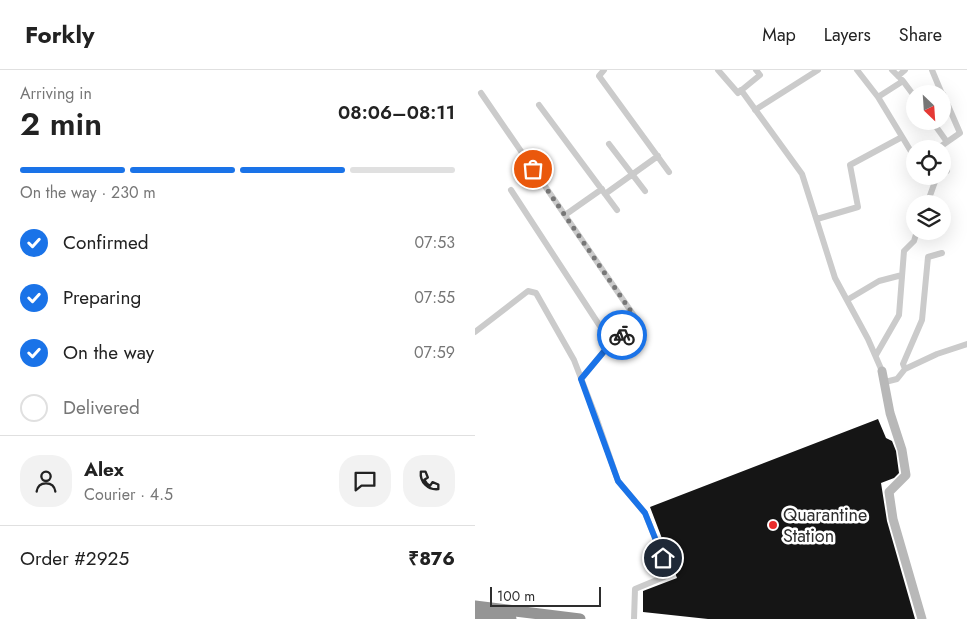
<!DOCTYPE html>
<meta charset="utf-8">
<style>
body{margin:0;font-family:Jost,sans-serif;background:#f2f2f2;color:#222;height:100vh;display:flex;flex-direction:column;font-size:19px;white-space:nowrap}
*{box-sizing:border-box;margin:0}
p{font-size:16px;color:#767676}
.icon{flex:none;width:28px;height:28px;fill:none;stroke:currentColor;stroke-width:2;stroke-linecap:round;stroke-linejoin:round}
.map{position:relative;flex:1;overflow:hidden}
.side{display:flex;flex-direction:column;background:#fff;width:475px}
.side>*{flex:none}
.needle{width:32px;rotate:155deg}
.controls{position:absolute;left:431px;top:15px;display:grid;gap:10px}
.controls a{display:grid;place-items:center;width:45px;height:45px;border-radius:50%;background:#fff;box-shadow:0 5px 20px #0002;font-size:25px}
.scale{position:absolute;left:15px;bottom:12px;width:111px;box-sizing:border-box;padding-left:5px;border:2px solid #2e2e2e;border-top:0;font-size:14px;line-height:18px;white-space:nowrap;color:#2e2e2e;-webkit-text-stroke:4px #fff;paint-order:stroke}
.pin{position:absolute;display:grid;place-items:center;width:42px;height:42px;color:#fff;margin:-21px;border:2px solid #fff;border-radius:50%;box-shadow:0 1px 5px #0007}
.courier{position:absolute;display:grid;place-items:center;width:50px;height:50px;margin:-25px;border:4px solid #1a73e8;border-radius:50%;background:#fff;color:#222;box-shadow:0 1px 6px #0007}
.overview em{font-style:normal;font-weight:600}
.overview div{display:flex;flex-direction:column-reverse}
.overview{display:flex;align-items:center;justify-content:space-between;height:85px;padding:0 20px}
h1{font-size:32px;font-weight:600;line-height:38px}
.bar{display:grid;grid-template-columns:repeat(4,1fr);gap:8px 5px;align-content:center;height:60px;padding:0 20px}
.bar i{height:6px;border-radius:4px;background:#e0e0e0}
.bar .active{background:#1a73e8}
.bar p{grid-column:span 4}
.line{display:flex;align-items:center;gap:12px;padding:0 20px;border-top:1px solid #e0e0e0}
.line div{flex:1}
.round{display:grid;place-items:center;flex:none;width:52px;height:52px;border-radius:20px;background:#f2f2f2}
ol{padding:0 20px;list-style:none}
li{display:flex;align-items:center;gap:15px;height:55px}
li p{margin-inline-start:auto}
li .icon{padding:5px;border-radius:50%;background:#1a73e8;color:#fff;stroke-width:4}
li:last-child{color:#767676}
li i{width:28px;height:28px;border:2px solid #e0e0e0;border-radius:50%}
header{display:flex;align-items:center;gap:30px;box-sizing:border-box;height:70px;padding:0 25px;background:#fff;border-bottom:1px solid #e0e0e0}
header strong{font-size:24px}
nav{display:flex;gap:28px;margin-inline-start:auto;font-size:18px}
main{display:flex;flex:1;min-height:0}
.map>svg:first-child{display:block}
</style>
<header>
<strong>Forkly</strong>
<nav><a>Map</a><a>Layers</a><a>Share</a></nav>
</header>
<main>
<section class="side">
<div class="overview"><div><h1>2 min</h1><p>Arriving in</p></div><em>08:06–08:11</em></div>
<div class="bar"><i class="active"></i><i class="active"></i><i class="active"></i><i></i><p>On the way · 230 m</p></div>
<ol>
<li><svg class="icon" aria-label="check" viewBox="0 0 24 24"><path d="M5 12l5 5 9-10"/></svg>Confirmed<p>07:53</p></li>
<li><svg class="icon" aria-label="check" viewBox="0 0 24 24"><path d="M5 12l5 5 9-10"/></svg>Preparing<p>07:55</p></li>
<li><svg class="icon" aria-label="check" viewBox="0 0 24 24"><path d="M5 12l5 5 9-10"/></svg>On the way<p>07:59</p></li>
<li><i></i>Delivered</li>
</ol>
<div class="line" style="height:90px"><a class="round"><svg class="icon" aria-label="person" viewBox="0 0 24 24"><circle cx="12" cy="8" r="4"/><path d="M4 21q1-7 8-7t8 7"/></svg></a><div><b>Alex</b><p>Courier · 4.5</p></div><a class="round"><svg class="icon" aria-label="chat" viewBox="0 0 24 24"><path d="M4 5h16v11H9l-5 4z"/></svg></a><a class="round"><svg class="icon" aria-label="phone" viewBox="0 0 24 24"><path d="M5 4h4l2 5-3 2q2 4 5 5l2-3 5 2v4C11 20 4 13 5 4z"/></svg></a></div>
<div class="line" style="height:65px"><div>Order #2925</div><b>₹876</b></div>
</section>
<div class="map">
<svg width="492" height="549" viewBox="0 0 492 549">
<rect width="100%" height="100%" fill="#fff"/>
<path fill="#151515" d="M403,349L411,368L417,371L421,381L424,403L419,408L406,413L412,451L440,549H233L168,542V521L202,508L175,437Z"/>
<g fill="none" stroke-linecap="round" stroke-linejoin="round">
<path stroke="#cbcbcb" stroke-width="6" d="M129,0L124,6L194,102
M243,0L263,23L285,5L281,0
M382,0L403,27L440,88
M457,0L467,24
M423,6L430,0
M428,11L440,27
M266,20L327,104L360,208L393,269L407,301
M6,23L164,253L136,273L36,120
M403,27L428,11L417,0
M64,35L142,140
M280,40L343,0
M457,51L472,72
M134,74L170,121
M462,79L485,63L468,24
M468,99L472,101
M130,124L183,86
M452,134L462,106
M90,145L127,119
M342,149L383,137L375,95L427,67
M372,230L404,211L427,205
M0,262L53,221L61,223L99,290L121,347L143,411L170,443L194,503L189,507L160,519L159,549
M401,285L424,245L429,181L439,171L442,161
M430,299L428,294L447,250L453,187L467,183
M106,309L136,273
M410,312L422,309L430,299L462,284L492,274"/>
<path stroke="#b8b8b8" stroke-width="9" d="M407,301L415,343L427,380L431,405L414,422L418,449L447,549"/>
<path stroke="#959595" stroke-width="11" d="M0,536L105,549
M0,544L36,549"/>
</g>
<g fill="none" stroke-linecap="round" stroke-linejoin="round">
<path stroke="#777" stroke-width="5" stroke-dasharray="0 9" d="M58,99L164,253L147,265"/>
<path stroke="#1a73e8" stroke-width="6" d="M147,265L136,273L106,309L143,411L170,443L188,488"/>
</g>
<circle fill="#ea2c2b" stroke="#fff" stroke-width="2" cx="298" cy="455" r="5"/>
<g text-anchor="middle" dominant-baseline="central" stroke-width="5" stroke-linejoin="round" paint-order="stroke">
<g font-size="18" fill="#2e2e2e" stroke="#fff" text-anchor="start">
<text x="308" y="445">Quarantine<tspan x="308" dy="21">Station</tspan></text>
</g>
</g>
</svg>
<div class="controls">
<a><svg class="needle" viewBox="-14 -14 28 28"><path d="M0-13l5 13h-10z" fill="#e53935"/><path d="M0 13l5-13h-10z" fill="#767676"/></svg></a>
<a><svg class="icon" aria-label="locate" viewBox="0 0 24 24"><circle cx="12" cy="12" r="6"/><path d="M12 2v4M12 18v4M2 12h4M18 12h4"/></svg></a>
<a><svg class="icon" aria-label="layers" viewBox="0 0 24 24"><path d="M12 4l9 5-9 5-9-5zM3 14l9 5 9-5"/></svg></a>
</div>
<div class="scale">100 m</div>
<div class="pin" style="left:58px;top:99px;background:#ea580c"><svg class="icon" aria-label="bag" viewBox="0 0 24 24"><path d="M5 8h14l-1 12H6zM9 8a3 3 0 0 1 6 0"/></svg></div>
<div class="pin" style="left:188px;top:488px;background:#1f2937"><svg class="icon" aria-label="home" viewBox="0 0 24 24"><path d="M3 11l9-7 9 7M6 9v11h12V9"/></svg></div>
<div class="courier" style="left:147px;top:265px"><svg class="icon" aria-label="bike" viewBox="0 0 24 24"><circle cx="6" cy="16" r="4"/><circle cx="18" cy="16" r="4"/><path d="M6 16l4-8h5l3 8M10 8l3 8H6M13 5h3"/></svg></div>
</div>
</main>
